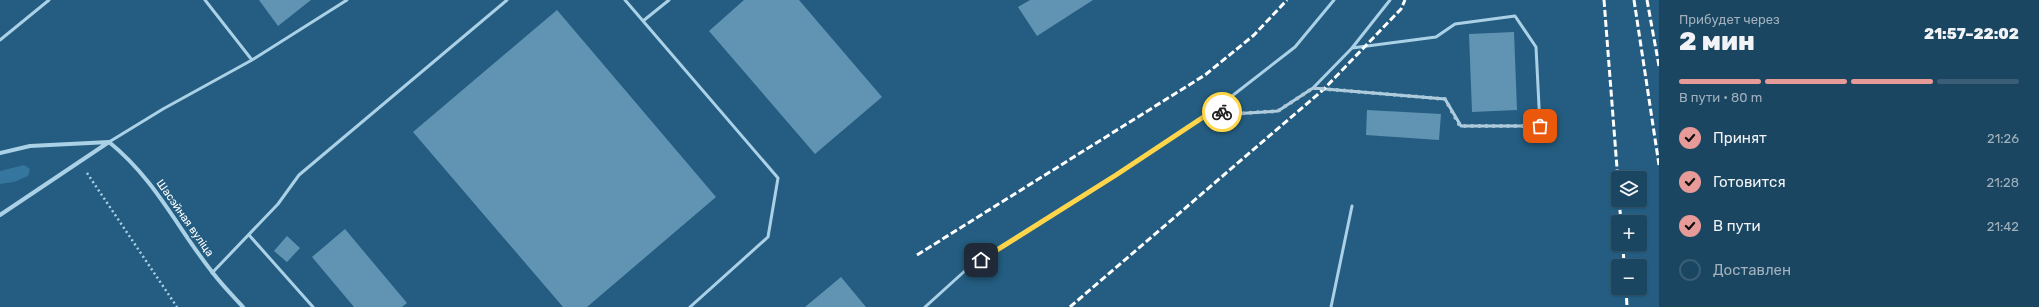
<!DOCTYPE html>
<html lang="ru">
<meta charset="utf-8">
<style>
body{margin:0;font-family:Rubik,sans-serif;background:#28506a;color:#f1f3f6;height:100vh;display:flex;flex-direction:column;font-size:15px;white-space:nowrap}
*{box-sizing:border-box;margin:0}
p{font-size:13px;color:#a0b1bd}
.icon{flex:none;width:22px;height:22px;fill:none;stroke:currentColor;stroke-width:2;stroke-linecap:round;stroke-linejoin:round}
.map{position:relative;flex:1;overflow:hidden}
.sheet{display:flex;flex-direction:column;background:#1b4661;width:380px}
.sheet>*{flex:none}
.controls{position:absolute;left:1611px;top:171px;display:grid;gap:8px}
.controls a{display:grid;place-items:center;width:36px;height:36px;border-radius:4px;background:#1b4661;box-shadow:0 1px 3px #0004,0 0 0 1px #395e76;font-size:20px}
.pin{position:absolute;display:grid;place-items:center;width:34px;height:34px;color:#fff;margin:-17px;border-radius:8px;box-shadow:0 2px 6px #0006}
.courier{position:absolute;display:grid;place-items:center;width:40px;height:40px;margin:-20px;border:3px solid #ffd54a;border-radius:50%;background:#fff;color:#222;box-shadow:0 1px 5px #0007}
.summary em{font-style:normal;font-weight:800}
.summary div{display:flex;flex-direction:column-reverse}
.summary{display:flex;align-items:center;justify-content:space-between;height:68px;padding:0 20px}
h1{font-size:26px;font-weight:800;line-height:30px}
.bar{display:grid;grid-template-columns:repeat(4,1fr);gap:6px 4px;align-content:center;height:48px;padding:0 20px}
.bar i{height:5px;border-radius:3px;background:#395e76}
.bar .active{background:#e69b98}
.bar p{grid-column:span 4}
ol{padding:0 20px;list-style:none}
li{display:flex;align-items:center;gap:12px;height:44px}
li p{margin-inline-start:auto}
li .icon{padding:4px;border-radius:50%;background:#e69b98;color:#111;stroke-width:4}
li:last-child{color:#a0b1bd}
li i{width:22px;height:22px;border:2px solid #395e76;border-radius:50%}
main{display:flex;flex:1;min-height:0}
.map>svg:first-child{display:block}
</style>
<main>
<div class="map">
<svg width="1659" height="307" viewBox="0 0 1659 307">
<rect width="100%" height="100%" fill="#245d81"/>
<path fill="#34769d" d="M24,165L30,169L28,176L14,182L0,184V171Z"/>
<path fill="#6194b3" d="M259,0H311L278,26Z
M744,0H799L882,97L815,154L709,31Z
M1030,0H1093L1037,36L1018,7Z
M557,10L716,197L587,307H563L413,132Z
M1514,32L1517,110L1472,112L1469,34Z
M1367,110L1441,114L1439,140L1366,135Z
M345,229L407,303L402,307H354L312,257Z
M287,236L300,248L287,262L274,251Z
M841,277L866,307H805Z"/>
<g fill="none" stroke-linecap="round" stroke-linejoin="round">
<path stroke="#abd1e7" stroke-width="2.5" stroke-dasharray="2 3" stroke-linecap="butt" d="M87,173L177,307"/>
<path stroke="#abd1e7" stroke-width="3" d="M205,0L252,60
M625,0L778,178L768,237L690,307
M643,21L669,0
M0,40L49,0
M1313,88L1352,48
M1214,110L1232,114L1278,111L1313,88L1445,99L1461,126H1540L1536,47L1515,16L1455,24L1436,37L1352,48L1390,0
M109,142L163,109L252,60L347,0
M249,235L313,307
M212,273L278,204L299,175L507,0
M925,307L967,269L1116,175L1214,110L1295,47L1334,0
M1331,307L1352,206"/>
<path stroke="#abd1e7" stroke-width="4" d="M0,153L30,146L109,142C156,180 177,228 213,273C222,285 233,296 243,307
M0,215L109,142"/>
<path stroke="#fff" stroke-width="3" stroke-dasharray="7 3" stroke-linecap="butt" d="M1604,0L1618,181
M1634,0L1659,165
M1647,0L1659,66
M1619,200L1621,222
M1623,244L1624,266
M917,255L1205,75L1254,35L1287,0
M1626,288L1627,307
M1070,307L1324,89L1401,9L1405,0"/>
</g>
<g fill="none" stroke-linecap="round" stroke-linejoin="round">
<path stroke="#b2c6d3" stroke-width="4" stroke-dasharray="0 7.2" d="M1222,112L1232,114L1278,111L1313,88L1445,99L1460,126H1540"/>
<path stroke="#ffd54a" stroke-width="5" d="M981,260L1116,175L1214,110L1222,112"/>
</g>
<g text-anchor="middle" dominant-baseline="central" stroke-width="4" stroke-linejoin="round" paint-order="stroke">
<g font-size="11" fill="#fff" stroke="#245d81">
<text transform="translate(185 218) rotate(55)">Шасэйная вуліца</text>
</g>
</g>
</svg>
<div class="controls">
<a><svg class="icon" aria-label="layers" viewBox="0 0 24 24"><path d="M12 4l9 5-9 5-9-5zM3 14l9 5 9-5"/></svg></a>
<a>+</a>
<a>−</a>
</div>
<div class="pin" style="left:1540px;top:126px;background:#ea580c"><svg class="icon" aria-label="bag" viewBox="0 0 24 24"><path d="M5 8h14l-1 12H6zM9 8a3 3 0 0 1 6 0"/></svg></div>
<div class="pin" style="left:981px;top:260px;background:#1f2937"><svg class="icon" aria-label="home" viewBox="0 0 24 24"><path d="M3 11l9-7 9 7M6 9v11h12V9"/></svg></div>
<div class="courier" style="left:1222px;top:112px"><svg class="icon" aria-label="bike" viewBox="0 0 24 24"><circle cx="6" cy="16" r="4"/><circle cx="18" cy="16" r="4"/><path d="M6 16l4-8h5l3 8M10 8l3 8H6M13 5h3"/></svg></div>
</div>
<section class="sheet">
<div class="summary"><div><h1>2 мин</h1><p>Прибудет через</p></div><em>21:57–22:02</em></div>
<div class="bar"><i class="active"></i><i class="active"></i><i class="active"></i><i></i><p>В пути · 80 m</p></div>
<ol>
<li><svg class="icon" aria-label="check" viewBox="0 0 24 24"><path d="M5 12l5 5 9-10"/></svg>Принят<p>21:26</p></li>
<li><svg class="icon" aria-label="check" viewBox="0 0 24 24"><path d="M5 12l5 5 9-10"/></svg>Готовится<p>21:28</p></li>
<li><svg class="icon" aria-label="check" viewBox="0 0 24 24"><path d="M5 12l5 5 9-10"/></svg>В пути<p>21:42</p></li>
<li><i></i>Доставлен</li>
</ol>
</section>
</main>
